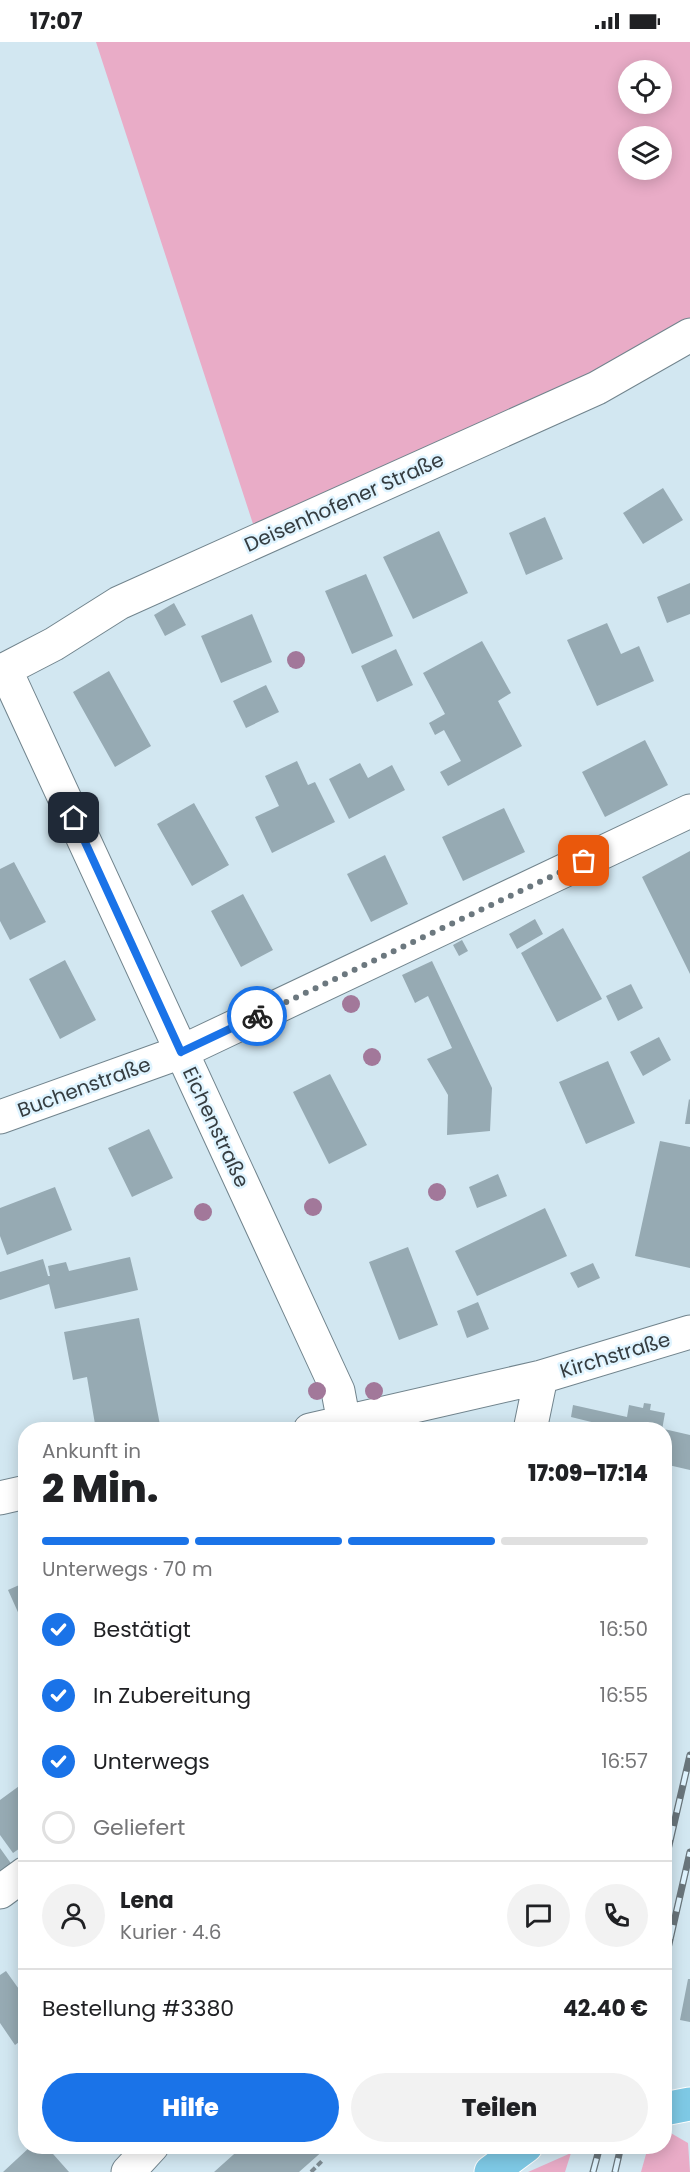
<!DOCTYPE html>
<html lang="de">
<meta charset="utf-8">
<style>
body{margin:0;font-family:Poppins,sans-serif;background:#f2f2f2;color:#202124;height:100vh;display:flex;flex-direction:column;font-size:22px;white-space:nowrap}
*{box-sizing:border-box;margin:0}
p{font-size:20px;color:#757577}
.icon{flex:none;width:33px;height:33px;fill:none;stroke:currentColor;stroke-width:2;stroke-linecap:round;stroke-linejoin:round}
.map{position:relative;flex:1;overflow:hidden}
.sheet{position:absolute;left:18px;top:1380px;width:654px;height:732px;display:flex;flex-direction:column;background:#fff;border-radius:24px;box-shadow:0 3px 15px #0003}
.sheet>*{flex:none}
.controls{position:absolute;left:618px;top:18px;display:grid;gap:12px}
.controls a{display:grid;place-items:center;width:54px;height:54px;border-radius:50%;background:#fff;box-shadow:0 3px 15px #0003;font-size:30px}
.pin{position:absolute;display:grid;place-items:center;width:51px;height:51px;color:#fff;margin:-26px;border-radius:12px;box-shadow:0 3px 9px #0006}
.courier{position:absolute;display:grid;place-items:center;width:60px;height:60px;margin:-30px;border:4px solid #1a73e8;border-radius:50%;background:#fff;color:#222;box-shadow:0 2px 8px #0007}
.summary em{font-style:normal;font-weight:800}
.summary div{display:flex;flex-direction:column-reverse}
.summary{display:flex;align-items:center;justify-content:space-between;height:102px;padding:0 24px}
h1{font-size:39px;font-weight:800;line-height:45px}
.bar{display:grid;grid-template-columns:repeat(4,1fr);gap:9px 6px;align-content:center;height:72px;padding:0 24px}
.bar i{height:8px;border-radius:4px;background:#e0e0e0}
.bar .on{background:#1a73e8}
.bar p{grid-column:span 4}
.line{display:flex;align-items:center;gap:15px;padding:0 24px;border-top:2px solid #e0e0e0}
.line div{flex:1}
.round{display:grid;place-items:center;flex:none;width:63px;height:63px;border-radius:32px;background:#f2f2f2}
ol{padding:0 24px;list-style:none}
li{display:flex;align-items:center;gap:18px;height:66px}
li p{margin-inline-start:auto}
li .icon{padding:6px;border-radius:50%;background:#1a73e8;color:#fff;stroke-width:4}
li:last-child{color:#757577}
li i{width:33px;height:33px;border:3px solid #e0e0e0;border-radius:50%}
.button{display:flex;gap:12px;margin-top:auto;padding:12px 24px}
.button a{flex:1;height:69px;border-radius:36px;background:#1a73e8;color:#fff;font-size:24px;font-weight:800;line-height:69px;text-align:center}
.button a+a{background:#f2f2f2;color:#202124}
.status{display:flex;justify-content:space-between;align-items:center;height:42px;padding:0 30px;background:#fff;direction:ltr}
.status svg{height:16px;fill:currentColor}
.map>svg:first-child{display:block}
</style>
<div class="status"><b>17:07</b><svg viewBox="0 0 49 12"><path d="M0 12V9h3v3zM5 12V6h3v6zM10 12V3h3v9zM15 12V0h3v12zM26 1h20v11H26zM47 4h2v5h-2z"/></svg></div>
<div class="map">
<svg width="690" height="2130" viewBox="0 0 690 2130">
<rect width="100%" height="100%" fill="#d2e7f1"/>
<path fill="#e9acc7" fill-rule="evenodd" d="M96,0H690V277L609,327L254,485ZM628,28H662V62H628ZM628,94H662V128H628Z
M665,2090H669L688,2101L690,2130H641L648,2105L664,2104Z
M571,2111L565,2130H528Z"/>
<path fill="#96aab3" d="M663,446L683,478L643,502L623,471Z
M545,475L563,517L526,533L509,491Z
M439,489L468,551L413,577L383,515Z
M366,532L393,594L352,612L325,549Z
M690,541V572L667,581L657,555Z
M174,561L186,583L165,594L154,573Z
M252,572L272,620L221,641L201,594Z
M607,581L621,612L639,604L654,639L597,664L567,598Z
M482,599L511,651L498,659L522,704L448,744L440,730L461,719L444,688L435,693L429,681L445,672L423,631Z
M396,607L413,643L377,660L361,624Z
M109,629L151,704L115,725L73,650Z
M266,643L279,670L246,686L233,659Z
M645,698L668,743L605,775L582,730Z
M297,719L308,743L315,740L335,780L272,811L255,775L279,764L265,734Z
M360,721L368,736L392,723L405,748L349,777L329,737Z
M194,761L229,823L192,844L157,782Z
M504,766L525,810L463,839L442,795Z
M690,809V932L642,835Z
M385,813L408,862L371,880L347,832Z
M14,820L46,880L10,898L0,879V827Z
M243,852L273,908L241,925L211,869Z
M535,877L543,892L517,907L509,892Z
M563,886L602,957L557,980L521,911Z
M462,898L468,909L459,914L453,903Z
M65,918L96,978L60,997L29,937Z
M432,919L492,1046L490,1089L447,1093L448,1053L427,1017L452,1006L428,954L415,961L402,933Z
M631,942L643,966L618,979L606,954Z
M659,995L671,1018L643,1034L630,1010Z
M608,1019L635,1081L586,1102L559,1040Z
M330,1032L367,1103L329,1122L293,1050Z
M689,1057L690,1058V1082H685Z
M149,1087L173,1136L132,1155L108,1106Z
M660,1099L690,1105V1226L635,1214Z
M498,1132L507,1154L477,1166L469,1145Z
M55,1145L72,1188L7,1213L0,1194V1166Z
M545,1166L567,1214L477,1254L455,1209Z
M408,1205L438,1283L399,1298L369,1220Z
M130,1215L138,1248L55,1267L49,1242L0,1258V1230L43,1217L48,1234H50L48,1224L66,1220L69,1229Z
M593,1221L600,1236L578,1246L570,1231Z
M478,1260L489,1287L467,1296L457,1269Z
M139,1276L161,1388H96L87,1335L73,1338L64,1290Z
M644,1361L651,1362L650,1368L665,1371L662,1388H624L571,1375L573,1363L627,1375L629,1363L643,1366Z
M664,1387L690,1393V1428L664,1422Z
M26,1540V1588L8,1548Z
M26,1739V1802L13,1811L0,1793V1758Z
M0,1806L15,1827L0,1838Z
M6,1929L26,1957V1995L15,2003L0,1981V1933Z
M688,1937H690V1980L680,1978Z
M31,2104H46L69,2130H3Z
M243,2104H323L325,2107L299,2130H214Z"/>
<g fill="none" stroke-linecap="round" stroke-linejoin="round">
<defs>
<path id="minor" d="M5,627L338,1349L344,1381
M0,630L54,602L119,561L597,346L690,293
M0,1075L181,1010L690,769
M310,1388L541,1335L690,1290
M530,1388L541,1335
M0,1456L26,1450
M0,1850L26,1831
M128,2130L152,2104"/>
<path id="major" d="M664,2067L690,2062
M491,2130L526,2104"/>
</defs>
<use href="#minor" stroke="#71848d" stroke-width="35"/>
<use href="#major" stroke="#fff" stroke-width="35"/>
<path stroke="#7e8c93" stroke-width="4" stroke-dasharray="6 3" stroke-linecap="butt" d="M606,1388L607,1383
M311,2130L323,2118"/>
<use href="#minor" stroke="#fff" stroke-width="33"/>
<use href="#major" stroke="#7ec9e5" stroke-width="33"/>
<defs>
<path id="rail" d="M664,1825L690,1713
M664,1924L690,1810
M593,2130L600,2104
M615,2130L621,2104"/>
</defs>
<use href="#rail" stroke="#69757b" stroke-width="7"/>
<use href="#rail" stroke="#dff4ff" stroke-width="4.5" stroke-dasharray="14" stroke-linecap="butt"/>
</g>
<g fill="#a2789a">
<circle cx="296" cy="618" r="9"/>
<circle cx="351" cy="962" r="9"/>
<circle cx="372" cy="1015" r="9"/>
<circle cx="437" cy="1150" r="9"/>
<circle cx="313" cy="1165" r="9"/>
<circle cx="203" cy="1170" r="9"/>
<circle cx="317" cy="1349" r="9"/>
<circle cx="374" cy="1349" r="9"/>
</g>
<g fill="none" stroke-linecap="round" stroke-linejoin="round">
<path stroke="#6c787f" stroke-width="6" stroke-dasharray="0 10.8" d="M257,974L584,819"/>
<path stroke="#1a73e8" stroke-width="8" d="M74,776L181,1010L257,974"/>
</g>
<g text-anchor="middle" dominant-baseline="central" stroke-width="5" stroke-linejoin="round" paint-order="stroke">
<g font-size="20" fill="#353d41" stroke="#dff4ff">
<text transform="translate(344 460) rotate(-24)">Deisenhofener Straße</text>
<text transform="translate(84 1045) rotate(-20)">Buchenstraße</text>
<text transform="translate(216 1085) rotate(65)">Eichenstraße</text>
<text transform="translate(615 1313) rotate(-17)">Kirchstraße</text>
</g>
</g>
</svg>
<div class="controls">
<a><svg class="icon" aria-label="locate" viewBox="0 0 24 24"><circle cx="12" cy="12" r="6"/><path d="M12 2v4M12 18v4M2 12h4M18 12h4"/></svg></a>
<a><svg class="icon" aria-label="layers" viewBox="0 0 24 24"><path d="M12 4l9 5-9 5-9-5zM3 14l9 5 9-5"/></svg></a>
</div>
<div class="pin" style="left:584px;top:819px;background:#ea580c"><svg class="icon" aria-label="bag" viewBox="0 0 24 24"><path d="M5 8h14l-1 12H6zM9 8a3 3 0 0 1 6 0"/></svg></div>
<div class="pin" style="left:74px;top:776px;background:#1f2937"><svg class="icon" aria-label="home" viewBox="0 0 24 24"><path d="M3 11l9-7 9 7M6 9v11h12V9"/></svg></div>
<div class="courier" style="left:257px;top:974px"><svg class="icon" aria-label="bike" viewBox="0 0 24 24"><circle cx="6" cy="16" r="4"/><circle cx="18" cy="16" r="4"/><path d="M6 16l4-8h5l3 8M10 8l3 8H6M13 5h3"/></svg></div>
<section class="sheet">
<div class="summary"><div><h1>2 Min.</h1><p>Ankunft in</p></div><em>17:09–17:14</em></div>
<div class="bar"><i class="on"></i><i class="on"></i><i class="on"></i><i></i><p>Unterwegs · 70 m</p></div>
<ol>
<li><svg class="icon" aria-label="check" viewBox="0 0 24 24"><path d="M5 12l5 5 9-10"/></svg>Bestätigt<p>16:50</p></li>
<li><svg class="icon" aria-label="check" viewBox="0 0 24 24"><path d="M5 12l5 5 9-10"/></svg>In Zubereitung<p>16:55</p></li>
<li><svg class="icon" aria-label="check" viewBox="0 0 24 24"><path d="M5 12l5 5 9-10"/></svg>Unterwegs<p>16:57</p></li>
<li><i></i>Geliefert</li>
</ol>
<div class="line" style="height:108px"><a class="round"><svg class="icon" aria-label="person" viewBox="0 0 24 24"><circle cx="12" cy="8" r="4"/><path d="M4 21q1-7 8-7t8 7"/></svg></a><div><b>Lena</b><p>Kurier · 4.6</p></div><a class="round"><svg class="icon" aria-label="chat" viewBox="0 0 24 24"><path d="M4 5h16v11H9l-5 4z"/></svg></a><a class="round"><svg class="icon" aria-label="phone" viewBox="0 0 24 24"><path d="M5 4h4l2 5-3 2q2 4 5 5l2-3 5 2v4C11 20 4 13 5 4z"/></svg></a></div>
<div class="line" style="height:78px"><div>Bestellung #3380</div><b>42.40 €</b></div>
<div class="button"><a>Hilfe</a><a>Teilen</a></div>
</section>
</div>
